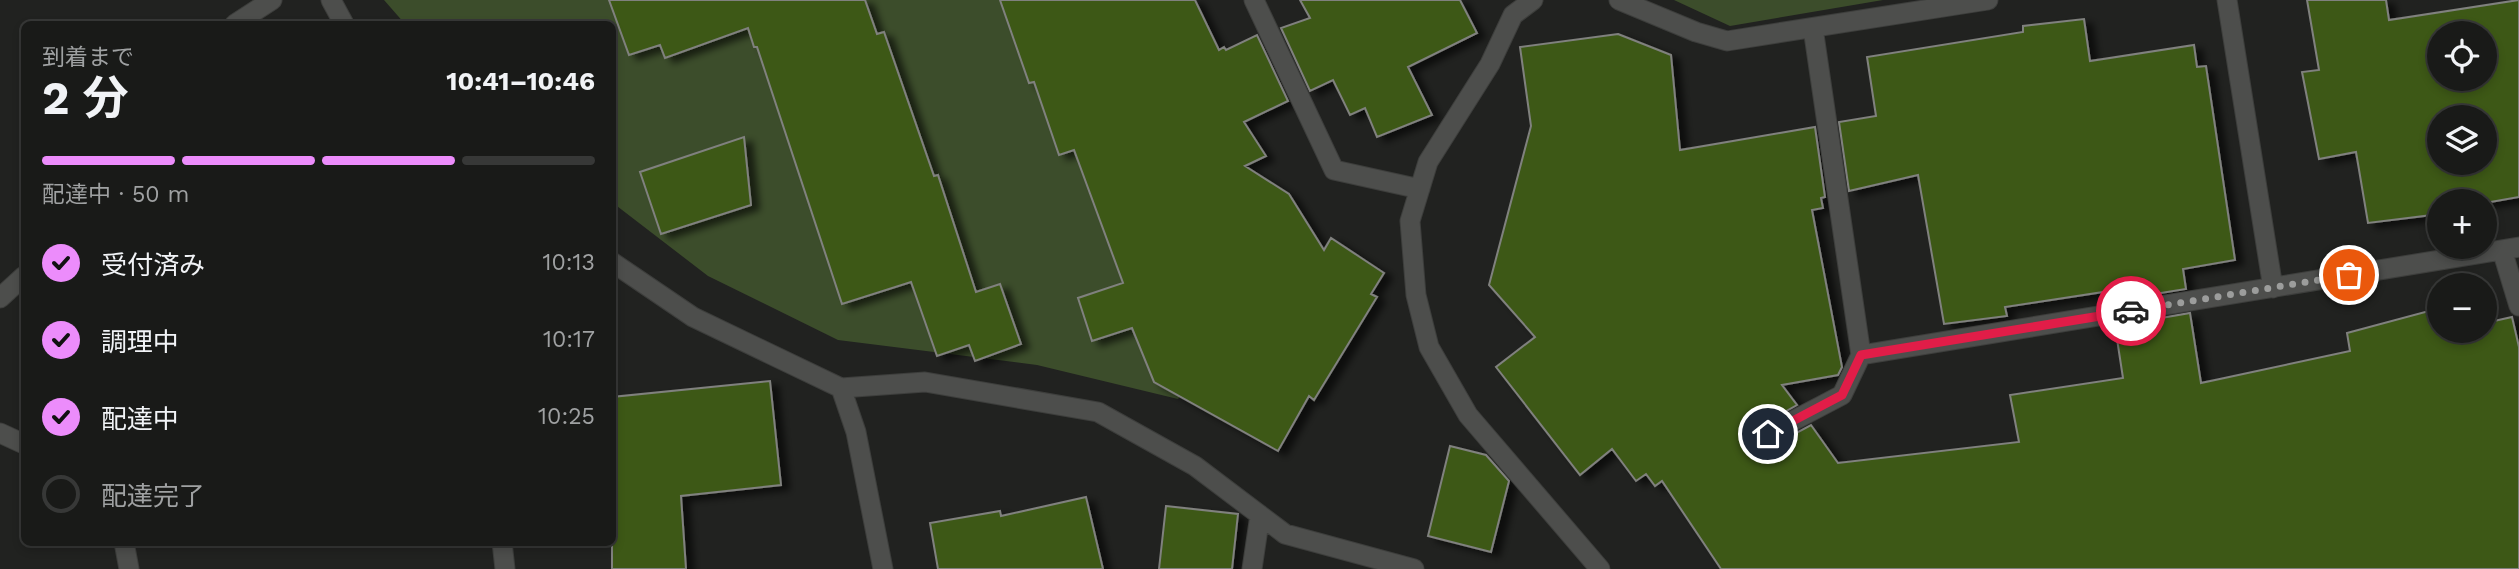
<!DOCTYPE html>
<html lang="ja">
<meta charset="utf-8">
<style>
body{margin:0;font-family:"Work Sans","Noto Sans JP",sans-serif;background:#262725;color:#f1f3f6;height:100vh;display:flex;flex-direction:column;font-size:26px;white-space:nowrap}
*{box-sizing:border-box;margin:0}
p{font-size:23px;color:#9fa1a2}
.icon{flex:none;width:38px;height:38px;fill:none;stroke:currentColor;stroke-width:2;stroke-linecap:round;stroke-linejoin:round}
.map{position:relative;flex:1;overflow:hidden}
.details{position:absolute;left:21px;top:21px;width:595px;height:525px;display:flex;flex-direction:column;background:#191a18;border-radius:10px;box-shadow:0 4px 10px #0003,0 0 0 2px #373837}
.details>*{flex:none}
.fabs{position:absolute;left:2427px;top:21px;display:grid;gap:14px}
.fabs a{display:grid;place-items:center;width:70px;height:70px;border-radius:50%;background:#191a18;box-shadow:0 4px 10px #0003,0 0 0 2px #373837;font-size:35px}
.pin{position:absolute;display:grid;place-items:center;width:60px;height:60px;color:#fff;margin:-30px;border:4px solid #fff;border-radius:50%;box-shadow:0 2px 7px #0007}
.courier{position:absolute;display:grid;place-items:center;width:70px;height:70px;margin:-35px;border:5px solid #e11d48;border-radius:50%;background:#fff;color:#222;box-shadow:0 2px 9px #0007}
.head em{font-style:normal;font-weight:700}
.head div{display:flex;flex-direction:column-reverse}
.head{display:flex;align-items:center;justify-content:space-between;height:119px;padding:0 21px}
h1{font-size:46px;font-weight:700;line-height:52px}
.bar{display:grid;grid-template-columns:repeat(4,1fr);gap:10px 7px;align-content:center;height:84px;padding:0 21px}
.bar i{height:9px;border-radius:5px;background:#373837}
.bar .current{background:#ec8cfb}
.bar p{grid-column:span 4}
ol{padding:0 21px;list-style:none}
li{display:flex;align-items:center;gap:21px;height:77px}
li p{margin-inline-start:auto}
li .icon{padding:7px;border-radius:50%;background:#ec8cfb;color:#111;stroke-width:4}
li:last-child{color:#9fa1a2}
li i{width:38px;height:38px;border:4px solid #373837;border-radius:50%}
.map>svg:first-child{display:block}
</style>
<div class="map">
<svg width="2519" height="569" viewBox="0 0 2519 569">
<defs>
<filter id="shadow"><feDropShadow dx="8" dy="4.5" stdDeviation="3.5" flood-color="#0009"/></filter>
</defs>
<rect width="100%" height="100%" fill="#212220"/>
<path fill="#3c4d2b" d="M384,0H1084L1255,301L1178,399L1037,365L838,340L708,276L613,203L612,24H405Z
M1674,0H1883L1730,26Z"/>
<path fill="#3d5819" stroke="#80817e" stroke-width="2" fill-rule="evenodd" filter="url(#shadow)" d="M609,0H865L877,34L884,32L934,176L938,175L976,292L1000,284L1021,344L975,361L969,345L937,356L911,282L842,304L757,47H754L748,28L665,58L660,45L629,55Z
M1000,0H1195L1219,50L1224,47L1226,50L1257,35L1288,101L1244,122L1266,156L1245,166L1289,194L1324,250L1331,238L1384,273L1371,294L1377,297L1314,400L1309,396L1278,451L1154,382L1132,328L1092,341L1078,298L1123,283L1074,150L1059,155L1034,82L1029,83Z
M1300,0H1460L1477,33L1408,67L1432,115L1377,137L1365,108L1350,115L1333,80L1310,91L1281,28L1310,18Z
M2307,0H2386L2389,20L2519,0V197L2485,203L2440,201V214L2368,223L2356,152L2319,159L2302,72L2319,70ZM2440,33H2485V79H2440ZM2440,117H2485V163H2440Z
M2084,19L2090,61L2194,45L2197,67L2206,66L2235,260L2183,269L2186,289L2111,301L2110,291L2005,307L2007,316L1944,324L1918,175L1849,191L1839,122L1876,116L1867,57L2023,32V26Z
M1618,34L1671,55L1680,150L1815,127L1825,197L1821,198L1823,208L1812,210L1842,367L1838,375L1782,385L1797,405L1758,427L1757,439L1762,445H1774L1811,425L1838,463L2019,442L2010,395L2123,378L2115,326L2190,313L2201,383L2350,351L2347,333L2440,308V333L2485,331V323L2512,317L2519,347V569H1721L1662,481L1655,486L1646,474L1636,481L1612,449L1580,475L1496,367L1535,337L1489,285L1531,126L1520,47Z
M744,137L751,205L661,234L640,172Z
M770,381L781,485L681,496L686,569H612V397Z
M1450,446L1486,455L1509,481L1491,552L1428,536Z
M1086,497L1103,569H938L930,523L1000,511L1001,516Z
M1166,506L1238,514L1232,569H1159Z"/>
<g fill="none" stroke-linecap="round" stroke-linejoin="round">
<defs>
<path id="minor" d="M331,0L344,24
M1254,0L1334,170L1420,189
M1533,0L1513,15L1490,64L1428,162L1410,221L1416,295L1429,347L1468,415L1600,569
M1619,0L1696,32L1727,41L1988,0
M2227,0L2273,288
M235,24L272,0
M1813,28L1861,355
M2502,250L2519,306
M612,262L693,317L841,388L925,382L1098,412L1195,466L1285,534L1414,569
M0,298L24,276
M841,388L856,432L883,569
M0,433L24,444
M1768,434L1842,395L1861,355L2519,247
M124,542L129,569
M502,542L505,569
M1252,569L1260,515"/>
</defs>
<use href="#minor" stroke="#3d3e3c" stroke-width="21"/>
<use href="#minor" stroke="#4d4e4c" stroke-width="19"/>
</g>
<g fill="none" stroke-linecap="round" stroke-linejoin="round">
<path stroke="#9c9d9c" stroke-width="7" stroke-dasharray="0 12.6" d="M2131,311L2349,275"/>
<path stroke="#e11d48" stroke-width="9" d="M1768,434L1842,395L1861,355L2131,311"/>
</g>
</svg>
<div class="fabs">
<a><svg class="icon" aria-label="locate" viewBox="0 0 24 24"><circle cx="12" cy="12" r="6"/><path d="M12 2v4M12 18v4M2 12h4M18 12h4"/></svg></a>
<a><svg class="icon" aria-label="layers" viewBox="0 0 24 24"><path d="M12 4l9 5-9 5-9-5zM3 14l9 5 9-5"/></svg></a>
<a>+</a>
<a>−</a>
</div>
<div class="pin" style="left:2349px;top:275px;background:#ea580c"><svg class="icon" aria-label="bag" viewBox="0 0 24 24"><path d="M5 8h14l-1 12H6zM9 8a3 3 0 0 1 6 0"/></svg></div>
<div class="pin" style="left:1768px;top:434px;background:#1f2937"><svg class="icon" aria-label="home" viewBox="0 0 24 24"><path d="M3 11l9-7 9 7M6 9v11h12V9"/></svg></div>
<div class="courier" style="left:2131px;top:311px"><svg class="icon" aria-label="car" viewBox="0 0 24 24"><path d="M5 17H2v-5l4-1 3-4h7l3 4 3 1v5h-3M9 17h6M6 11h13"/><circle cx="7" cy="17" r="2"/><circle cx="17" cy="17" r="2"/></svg></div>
<section class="details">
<div class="head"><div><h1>2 分</h1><p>到着まで</p></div><em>10:41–10:46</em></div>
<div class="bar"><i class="current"></i><i class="current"></i><i class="current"></i><i></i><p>配達中 · 50 m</p></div>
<ol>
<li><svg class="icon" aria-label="check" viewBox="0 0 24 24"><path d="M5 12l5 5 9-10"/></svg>受付済み<p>10:13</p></li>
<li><svg class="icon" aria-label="check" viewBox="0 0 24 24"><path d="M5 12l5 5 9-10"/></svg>調理中<p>10:17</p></li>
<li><svg class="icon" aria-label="check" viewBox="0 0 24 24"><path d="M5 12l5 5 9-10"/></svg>配達中<p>10:25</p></li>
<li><i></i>配達完了</li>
</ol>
</section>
</div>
